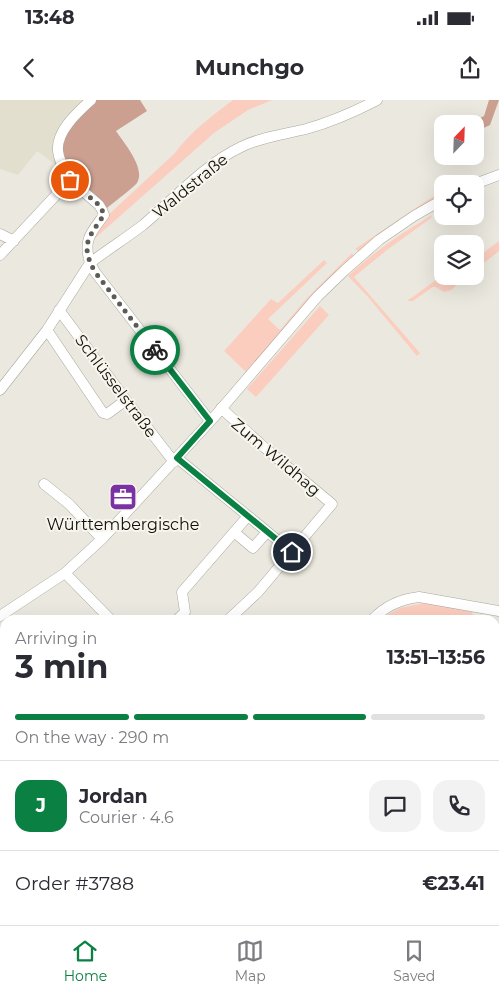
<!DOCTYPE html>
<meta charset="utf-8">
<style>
body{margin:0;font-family:Montserrat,sans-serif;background:#f2f2f3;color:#2b2b33;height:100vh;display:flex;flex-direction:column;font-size:19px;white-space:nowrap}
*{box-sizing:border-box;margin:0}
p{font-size:16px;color:#7c7c81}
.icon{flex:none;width:28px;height:28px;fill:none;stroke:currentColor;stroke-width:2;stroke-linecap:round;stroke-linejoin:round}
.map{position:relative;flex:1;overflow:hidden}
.panel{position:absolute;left:0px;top:515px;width:500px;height:310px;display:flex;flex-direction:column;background:#fff;border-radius:15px 15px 0 0;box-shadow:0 5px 20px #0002}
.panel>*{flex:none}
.needle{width:32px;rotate:23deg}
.controls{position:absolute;left:434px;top:15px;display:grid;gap:10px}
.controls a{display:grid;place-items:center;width:50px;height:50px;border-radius:10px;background:#fff;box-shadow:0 5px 20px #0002;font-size:25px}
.pin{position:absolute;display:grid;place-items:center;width:42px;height:42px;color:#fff;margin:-21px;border:2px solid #fff;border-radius:50%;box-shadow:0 1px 5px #0007}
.courier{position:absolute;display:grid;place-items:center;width:50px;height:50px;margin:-25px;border:4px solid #0b8043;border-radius:50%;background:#fff;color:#222;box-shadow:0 1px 6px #0007}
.headline em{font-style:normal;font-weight:700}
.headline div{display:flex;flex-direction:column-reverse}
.headline{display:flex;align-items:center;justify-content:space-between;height:85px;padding:0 15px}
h1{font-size:32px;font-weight:700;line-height:38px}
.bar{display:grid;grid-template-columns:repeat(4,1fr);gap:8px 5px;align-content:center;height:60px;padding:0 15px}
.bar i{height:6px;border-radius:4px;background:#e1e1e2}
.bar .selected{background:#0b8043}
.bar p{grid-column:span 4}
.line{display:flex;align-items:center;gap:12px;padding:0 15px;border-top:1px solid #e1e1e2}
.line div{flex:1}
.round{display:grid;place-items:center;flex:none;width:52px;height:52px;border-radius:15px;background:#f2f2f3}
.status{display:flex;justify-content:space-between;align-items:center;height:35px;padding:0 25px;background:#fff;direction:ltr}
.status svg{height:14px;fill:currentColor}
header{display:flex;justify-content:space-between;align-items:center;height:65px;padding:0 15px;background:#fff;font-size:22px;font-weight:700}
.tab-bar{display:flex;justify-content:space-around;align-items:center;height:70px;border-top:1px solid #e1e1e2;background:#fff;font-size:14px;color:#7c7c81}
.tab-bar a{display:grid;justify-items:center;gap:2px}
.tab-bar .selected{color:#0b8043}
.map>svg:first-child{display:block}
</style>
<div class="status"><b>13:48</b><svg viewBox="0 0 49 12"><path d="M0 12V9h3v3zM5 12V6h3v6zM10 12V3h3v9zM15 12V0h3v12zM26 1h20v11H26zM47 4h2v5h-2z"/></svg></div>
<header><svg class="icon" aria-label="back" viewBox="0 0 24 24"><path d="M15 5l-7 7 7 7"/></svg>Munchgo<svg class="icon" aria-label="share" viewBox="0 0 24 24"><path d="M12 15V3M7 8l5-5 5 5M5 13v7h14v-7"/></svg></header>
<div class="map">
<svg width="499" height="825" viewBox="0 0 499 825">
<rect width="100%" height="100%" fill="#ebe9df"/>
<path fill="#e2dfce" d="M0,0H97L89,5L60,68L37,51L18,75L0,69Z
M0,556L5,563V604L0,606Z"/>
<path fill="#fbcdbe" d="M233,0H272L248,10L214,33L93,140L105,118L175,53C191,31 212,16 233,0Z
M442,91V96L361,151H358L355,149L423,103Z
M432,115L431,118L387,150L354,177L420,253L417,256L368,197L348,176C373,152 402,133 432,115Z
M499,141V151L475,170V159Z
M352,153L354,157L247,273L224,251L271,199L278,203L324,160L327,163L268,219L280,230L307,198Z
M444,176H467L451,190L444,192L436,187H433L413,201H407L436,180Z
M320,206L329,215L256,297L247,289Z
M429,502L472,512L473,516L493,520H378L400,508Z
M497,604H499V825H409L411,820H495V605Z"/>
<path fill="#cca091" d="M97,0H140L147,11L116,31C124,43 146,68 137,83C133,88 113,103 107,108L66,67L62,50L66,34L89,5Z
M489,0H499L490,25L475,32V24H454L450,21L459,19L476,20L484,16Z"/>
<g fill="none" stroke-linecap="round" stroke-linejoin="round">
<path stroke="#9cc6ac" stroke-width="2" d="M258,820L264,825
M316,825L317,820"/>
<defs>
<path id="minor" d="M475,84L499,75
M0,134L14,141
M0,155L70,80C65,71 59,62 58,51C56,31 78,12 91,0
M59,210L126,300L174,362
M47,230L103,313L107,314L126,300
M0,290L47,230L90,163C83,139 91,133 104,115L102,110L99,105L70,80
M221,308L265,348L332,404L258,492L228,520
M210,321L95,172L90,163C107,150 126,138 143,125C173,100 205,64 241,47C261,37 285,34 306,29C331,22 354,12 377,0
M177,358L248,416L182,492L185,512L177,520
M44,384L69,404L102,439
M248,416L292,452
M234,432L253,448L267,432
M65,473L111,520
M0,516L65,473L102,439L215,316L318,196L345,170L379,140L414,116L442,100
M372,520C384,507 401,499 419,497L499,511
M0,611L5,609
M0,629L5,638
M0,760L5,761
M101,825L116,820"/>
</defs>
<use href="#minor" stroke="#a8a79e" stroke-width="11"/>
<use href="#minor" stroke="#fff" stroke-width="10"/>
</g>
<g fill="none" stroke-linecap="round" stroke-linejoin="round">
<path stroke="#5c5b55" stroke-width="5" stroke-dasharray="0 9" d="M70,80L99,105L102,110L104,115C88,138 80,145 95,172L155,250"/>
<path stroke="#0b8043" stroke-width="6" d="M155,250L210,321L177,358L292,452"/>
</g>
<defs>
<symbol id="office-square" viewBox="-11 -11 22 22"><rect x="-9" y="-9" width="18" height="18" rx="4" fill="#7a31a3" stroke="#f8f6ec"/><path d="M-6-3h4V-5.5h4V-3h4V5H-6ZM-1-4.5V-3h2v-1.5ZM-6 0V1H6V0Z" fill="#fff"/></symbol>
</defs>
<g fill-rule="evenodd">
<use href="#office-square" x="107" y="381" width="32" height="32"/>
</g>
<g text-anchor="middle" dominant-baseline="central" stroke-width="4" stroke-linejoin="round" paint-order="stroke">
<g font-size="16" fill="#0f0f0b" stroke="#f8f6ec">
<text transform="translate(190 86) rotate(-39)">Waldstraße</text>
<text transform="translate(116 286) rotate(53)">Schlüsselstraße</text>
<text transform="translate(276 357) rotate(40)">Zum Wildhag</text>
</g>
<g font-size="16" fill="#0f0f0b" stroke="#f8f6ec">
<text x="123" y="424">Württembergische</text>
</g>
</g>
</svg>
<div class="controls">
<a><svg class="needle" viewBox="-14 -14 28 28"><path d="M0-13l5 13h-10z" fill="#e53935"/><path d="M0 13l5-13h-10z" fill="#7c7c81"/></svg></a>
<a><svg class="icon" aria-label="locate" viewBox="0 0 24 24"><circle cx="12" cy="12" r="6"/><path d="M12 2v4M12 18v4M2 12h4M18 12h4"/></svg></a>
<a><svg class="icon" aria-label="layers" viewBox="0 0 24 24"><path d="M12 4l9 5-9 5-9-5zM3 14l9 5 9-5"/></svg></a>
</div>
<div class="pin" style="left:70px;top:80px;background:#ea580c"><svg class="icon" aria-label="bag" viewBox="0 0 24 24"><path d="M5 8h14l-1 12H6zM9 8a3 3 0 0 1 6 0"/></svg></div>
<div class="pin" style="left:292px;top:452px;background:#1f2937"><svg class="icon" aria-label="home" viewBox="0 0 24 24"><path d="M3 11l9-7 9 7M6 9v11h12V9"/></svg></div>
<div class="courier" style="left:155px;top:250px"><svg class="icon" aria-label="bike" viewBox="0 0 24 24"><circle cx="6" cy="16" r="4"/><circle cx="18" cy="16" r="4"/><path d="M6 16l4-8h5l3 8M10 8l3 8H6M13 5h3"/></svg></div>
<section class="panel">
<div class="headline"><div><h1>3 min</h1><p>Arriving in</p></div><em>13:51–13:56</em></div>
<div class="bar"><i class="selected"></i><i class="selected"></i><i class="selected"></i><i></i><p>On the way · 290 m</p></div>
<div class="line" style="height:90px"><b class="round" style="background:#0b8043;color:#fff">J</b><div><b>Jordan</b><p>Courier · 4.6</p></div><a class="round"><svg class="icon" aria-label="chat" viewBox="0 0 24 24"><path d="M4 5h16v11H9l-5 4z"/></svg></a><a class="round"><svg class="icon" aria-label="phone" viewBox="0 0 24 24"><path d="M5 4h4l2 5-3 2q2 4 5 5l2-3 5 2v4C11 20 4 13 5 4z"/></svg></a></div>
<div class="line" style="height:65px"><div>Order #3788</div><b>€23.41</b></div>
</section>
</div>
<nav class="tab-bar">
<a class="selected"><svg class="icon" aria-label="home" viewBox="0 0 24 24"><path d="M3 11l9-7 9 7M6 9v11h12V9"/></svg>Home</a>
<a><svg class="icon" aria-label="map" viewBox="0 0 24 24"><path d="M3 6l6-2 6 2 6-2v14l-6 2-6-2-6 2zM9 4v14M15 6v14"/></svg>Map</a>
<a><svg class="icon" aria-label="saved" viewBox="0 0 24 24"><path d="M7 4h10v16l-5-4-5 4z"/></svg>Saved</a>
</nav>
